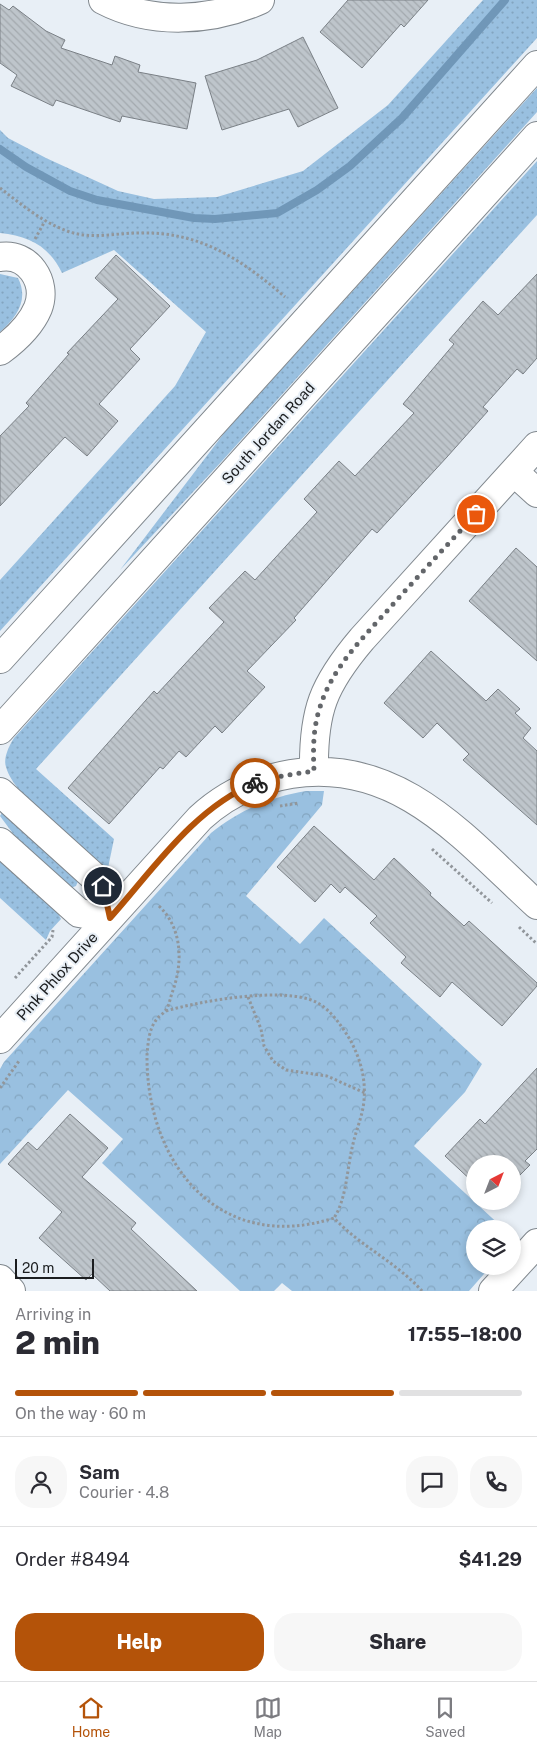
<!DOCTYPE html>
<meta charset="utf-8">
<style>
body{margin:0;font-family:"Public Sans",sans-serif;background:#f7f7f7;color:#2b2b33;height:100vh;display:flex;flex-direction:column;font-size:19px;white-space:nowrap}
*{box-sizing:border-box;margin:0}
p{font-size:16px;color:#7c7c81}
.icon{flex:none;width:28px;height:28px;fill:none;stroke:currentColor;stroke-width:2;stroke-linecap:round;stroke-linejoin:round}
.map{position:relative;height:1291px;overflow:hidden}
.drawer{display:flex;flex-direction:column;background:#fff;flex:1}
.drawer>*{flex:none}
.needle{width:32px;rotate:42deg}
.fabs{position:absolute;left:466px;top:1155px;display:grid;gap:10px}
.fabs a{display:grid;place-items:center;width:55px;height:55px;border-radius:50%;background:#fff;box-shadow:0 2px 8px #0003;font-size:25px}
.scale{position:absolute;left:15px;bottom:12px;width:79px;box-sizing:border-box;padding-left:5px;border:2px solid #1b1d1f;border-top:0;font-size:14px;line-height:18px;white-space:nowrap;color:#1b1d1f;-webkit-text-stroke:4px #e8eff6;paint-order:stroke}
.pin{position:absolute;display:grid;place-items:center;width:42px;height:42px;color:#fff;margin:-21px;border:2px solid #fff;border-radius:50%;box-shadow:0 1px 5px #0007}
.courier{position:absolute;display:grid;place-items:center;width:50px;height:50px;margin:-25px;border:4px solid #b45309;border-radius:50%;background:#fff;color:#222;box-shadow:0 1px 6px #0007}
.headline em{font-style:normal;font-weight:800}
.headline div{display:flex;flex-direction:column-reverse}
.headline{display:flex;align-items:center;justify-content:space-between;height:85px;padding:0 15px}
h1{font-size:32px;font-weight:800;line-height:38px}
.bar{display:grid;grid-template-columns:repeat(4,1fr);gap:8px 5px;align-content:center;height:60px;padding:0 15px}
.bar i{height:6px;border-radius:4px;background:#e1e1e2}
.bar .active{background:#b45309}
.bar p{grid-column:span 4}
.line{display:flex;align-items:center;gap:12px;padding:0 15px;border-top:1px solid #e1e1e2}
.line div{flex:1}
.round{display:grid;place-items:center;flex:none;width:52px;height:52px;border-radius:20px;background:#f7f7f7}
.primary-button{display:flex;gap:10px;margin-top:auto;padding:10px 15px}
.primary-button a{flex:1;height:58px;border-radius:20px;background:#b45309;color:#fff;font-size:20px;font-weight:800;line-height:58px;text-align:center}
.primary-button a+a{background:#f7f7f7;color:#2b2b33}
.tab-bar{display:flex;justify-content:space-around;align-items:center;height:70px;border-top:1px solid #e1e1e2;background:#fff;font-size:14px;color:#7c7c81}
.tab-bar a{display:grid;justify-items:center;gap:2px}
.tab-bar .active{color:#b45309}
.map>svg:first-child{display:block}
</style>
<div class="map">
<svg width="537" height="1291" viewBox="0 0 537 1291">
<defs>
<pattern id="grass-dots" width="8" height="8" patternUnits="userSpaceOnUse" patternTransform="scale(1.25)"><rect width="8" height="8" fill="#99c0e0"/><path d="M2 2h.1M6 6h.1" fill="none" stroke="#83a5c0" stroke-width="1.8" stroke-linecap="round"/></pattern>
<pattern id="forest-crowns" width="20" height="18" patternUnits="userSpaceOnUse" patternTransform="scale(1.25)"><rect width="20" height="18" fill="#99c0e0"/><path d="M2 6a3 3 0 1 1 6 0M12 15a3 3 0 1 1 6 0" fill="none" stroke="#83a5c0"/></pattern>
<pattern id="building-back-hatch" width="6" height="6" patternUnits="userSpaceOnUse" patternTransform="scale(1.25)"><rect width="6" height="6" fill="#bec5cb"/><path d="M-1 5l2 2M0 0l6 6M5-1l2 2" fill="none" stroke="#a3a9ae"/></pattern>
</defs>
<rect width="100%" height="100%" fill="#e8eff6"/>
<path fill="url(#grass-dots)" d="M483,0H537V38L0,631V580L175,386L206,332L114,250L62,273C49,246 29,236 0,233V130L8,138L46,158L118,191L154,199L217,197L303,171L388,105Z
M537,88V112L222,461L120,570L225,432Z
M537,161V215L36,769L114,839L108,868L100,864C75,841 14,797 6,767C3,758 9,746 14,738Z
M0,274L18,278C29,300 17,317 0,332Z
M3,811L79,879L76,886L68,889L17,839L0,816Z
M0,860L58,913L61,919L50,931L46,940L0,898Z"/>
<path fill="url(#forest-crowns)" d="M306,791H324L322,805L246,896L300,944L324,918L482,1064L465,1092L414,1146L504,1229H475V1266H491L469,1291H292L282,1283L274,1291H240L102,1163L123,1139L68,1090L0,1164V1069L4,1062L211,833C240,810 270,797 306,791Z"/>
<g fill="none" stroke-linecap="round" stroke-linejoin="round">
<path stroke="#7097b8" stroke-width="8" d="M0,149L26,167L70,191L97,200L194,218L215,219L277,213L317,190L350,166L402,118L505,0"/>
</g>
<path fill="url(#building-back-hatch)" stroke="#7a8086" d="M348,0H428L404,27L401,24L362,68L320,32Z
M0,4L9,10L13,6L46,31L65,40L61,48L112,65L115,56L140,65L138,72L196,83L187,129L122,116L120,122L56,100L53,106L11,86L17,75L0,63Z
M303,37L338,108L298,127L289,109L222,130L205,76L257,60Z
M116,255L170,306L130,349L140,359L99,404L118,421L87,456L65,437L0,506V436L29,406L26,403L69,354L67,353L118,299L95,278Z
M537,274V358L523,374L517,369L483,407L488,411L447,457L377,533L372,529L294,618L296,620L247,671L265,687L222,733L215,726L186,757L179,751L163,769L160,767L109,824L68,788L154,691L157,694L224,622L209,608L245,571L255,580L317,512L304,499L339,461L355,476L414,413L403,404L454,344L449,340L483,301L498,315Z
M516,548L537,567V661L469,601Z
M431,651L486,701L498,689L520,709L515,713L531,728L523,738L537,751V825L463,760L469,754L437,723L423,738L384,703Z
M314,826L374,880L394,858L431,893L430,895L464,926L469,921L537,983V986L502,1026L452,982L440,997L401,963L406,957L370,923L377,916L345,887L340,893L331,884L315,902L277,867Z
M537,1068V1149L525,1161L530,1165L512,1183V1164H475V1184L445,1156L480,1119L485,1124Z
M70,1114L108,1148L82,1177L136,1223L131,1229L197,1291H110L92,1274L86,1280L39,1238L62,1212L8,1164L28,1142L37,1150Z"/>
<g fill="none" stroke-linecap="round" stroke-linejoin="round">
<defs>
<path id="street" d="M103,0C151,25 211,22 260,0
M0,257C28,252 48,282 38,308C31,325 15,340 0,351
M514,472L537,493
M314,771C313,711 323,685 362,639L537,446
M0,792L103,885L109,918L79,913L0,842
M0,1039L200,818C225,795 256,780 291,774C399,757 465,839 537,905
M0,1279L11,1291
M493,1291L537,1243"/>
<path id="secondary" d="M0,659L537,65
M0,730L537,136"/>
</defs>
<use href="#street" stroke="#81888e" stroke-width="30"/>
<use href="#secondary" stroke="#81888e" stroke-width="30"/>
<path stroke="#91969b" stroke-width="3" stroke-dasharray="2.5 2.5" stroke-linecap="butt" d="M0,188C21,204 42,222 67,231C91,240 115,233 139,233C199,231 241,259 285,297
M35,239L45,221
M280,806L299,803
M432,849L492,903
M159,906C183,929 183,964 172,993C170,999 169,1007 165,1011C163,1014 159,1016 157,1019C149,1028 148,1043 147,1055C146,1163 219,1255 334,1218C360,1246 396,1262 422,1291
M519,927L537,944
M15,978L52,937L53,930
M248,997L261,1029L264,1046L273,1061L286,1070L327,1076L365,1093
M166,1011C200,1001 284,986 316,1002C330,1009 341,1025 349,1038C360,1057 366,1078 364,1100C363,1115 356,1130 353,1144C347,1167 347,1198 334,1218
M0,1088L19,1061"/>
<use href="#street" stroke="#fff" stroke-width="28"/>
<use href="#secondary" stroke="#fff" stroke-width="28"/>
</g>
<g fill="none" stroke-linecap="round" stroke-linejoin="round">
<path stroke="#63666a" stroke-width="5" stroke-dasharray="0 9" d="M255,783L282,776L314,771C313,749 313,728 320,707C333,665 367,634 395,602C422,572 449,543 476,514"/>
<path stroke="#b45309" stroke-width="6" d="M103,886L110,918C153,870 193,809 255,783"/>
</g>
<g text-anchor="middle" dominant-baseline="central" stroke-width="4" stroke-linejoin="round" paint-order="stroke">
<g font-size="15" fill="#1b1d1f" stroke="#e8eff6">
<text transform="translate(268 433) rotate(-48)">South Jordan Road</text>
<text transform="translate(57 976) rotate(-48)">Pink Phlox Drive</text>
</g>
</g>
</svg>
<div class="fabs">
<a><svg class="needle" viewBox="-14 -14 28 28"><path d="M0-13l5 13h-10z" fill="#e53935"/><path d="M0 13l5-13h-10z" fill="#7c7c81"/></svg></a>
<a><svg class="icon" aria-label="layers" viewBox="0 0 24 24"><path d="M12 4l9 5-9 5-9-5zM3 14l9 5 9-5"/></svg></a>
</div>
<div class="scale">20 m</div>
<div class="pin" style="left:476px;top:514px;background:#ea580c"><svg class="icon" aria-label="bag" viewBox="0 0 24 24"><path d="M5 8h14l-1 12H6zM9 8a3 3 0 0 1 6 0"/></svg></div>
<div class="pin" style="left:103px;top:886px;background:#1f2937"><svg class="icon" aria-label="home" viewBox="0 0 24 24"><path d="M3 11l9-7 9 7M6 9v11h12V9"/></svg></div>
<div class="courier" style="left:255px;top:783px"><svg class="icon" aria-label="bike" viewBox="0 0 24 24"><circle cx="6" cy="16" r="4"/><circle cx="18" cy="16" r="4"/><path d="M6 16l4-8h5l3 8M10 8l3 8H6M13 5h3"/></svg></div>
</div>
<section class="drawer">
<div class="headline"><div><h1>2 min</h1><p>Arriving in</p></div><em>17:55–18:00</em></div>
<div class="bar"><i class="active"></i><i class="active"></i><i class="active"></i><i></i><p>On the way · 60 m</p></div>
<div class="line" style="height:90px"><a class="round"><svg class="icon" aria-label="person" viewBox="0 0 24 24"><circle cx="12" cy="8" r="4"/><path d="M4 21q1-7 8-7t8 7"/></svg></a><div><b>Sam</b><p>Courier · 4.8</p></div><a class="round"><svg class="icon" aria-label="chat" viewBox="0 0 24 24"><path d="M4 5h16v11H9l-5 4z"/></svg></a><a class="round"><svg class="icon" aria-label="phone" viewBox="0 0 24 24"><path d="M5 4h4l2 5-3 2q2 4 5 5l2-3 5 2v4C11 20 4 13 5 4z"/></svg></a></div>
<div class="line" style="height:65px"><div>Order #8494</div><b>$41.29</b></div>
<div class="primary-button"><a>Help</a><a>Share</a></div>
</section>
<nav class="tab-bar">
<a class="active"><svg class="icon" aria-label="home" viewBox="0 0 24 24"><path d="M3 11l9-7 9 7M6 9v11h12V9"/></svg>Home</a>
<a><svg class="icon" aria-label="map" viewBox="0 0 24 24"><path d="M3 6l6-2 6 2 6-2v14l-6 2-6-2-6 2zM9 4v14M15 6v14"/></svg>Map</a>
<a><svg class="icon" aria-label="saved" viewBox="0 0 24 24"><path d="M7 4h10v16l-5-4-5 4z"/></svg>Saved</a>
</nav>
